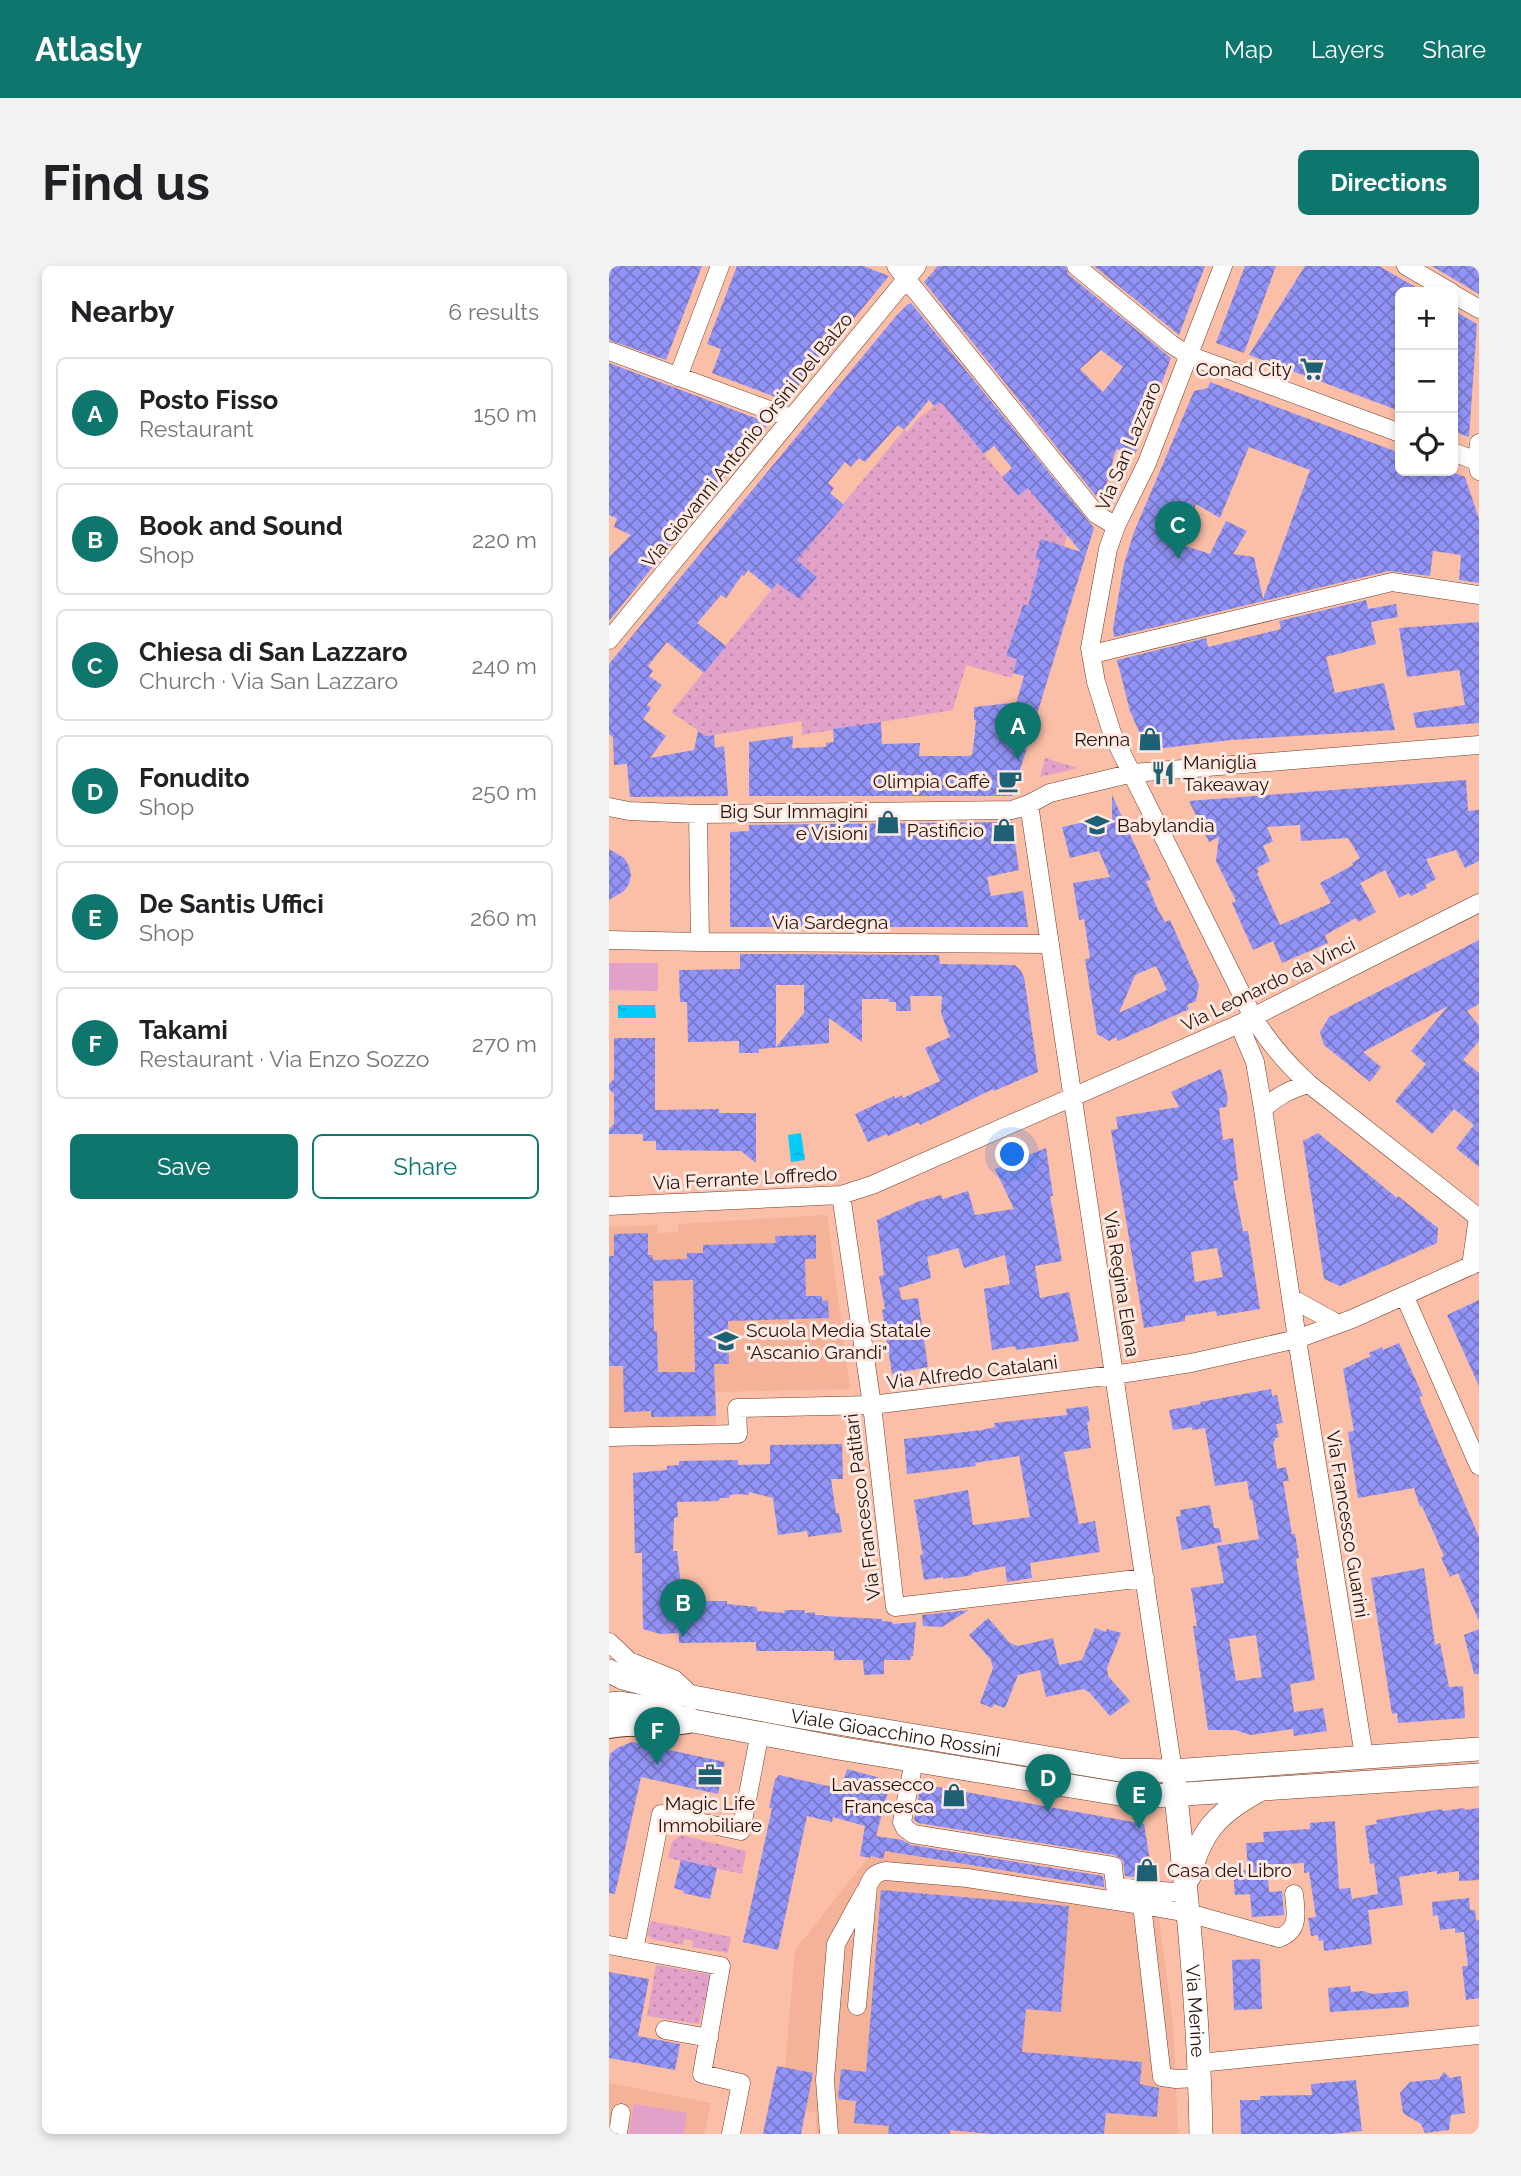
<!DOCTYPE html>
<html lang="en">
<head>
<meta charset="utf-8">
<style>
  :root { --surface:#fff; --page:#f2f2f2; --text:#202124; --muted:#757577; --line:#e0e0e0; --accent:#0f766e }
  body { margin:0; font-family:Raleway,sans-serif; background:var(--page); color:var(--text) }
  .controls { position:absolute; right:21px; top:21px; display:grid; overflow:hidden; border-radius:10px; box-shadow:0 4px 10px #0003 }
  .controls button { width:63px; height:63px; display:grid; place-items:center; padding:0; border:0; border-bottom:2px solid var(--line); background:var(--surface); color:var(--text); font:35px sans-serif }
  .you { position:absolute; left:404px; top:889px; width:24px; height:24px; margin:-18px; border:5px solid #fff; border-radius:50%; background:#1a73e8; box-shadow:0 0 0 10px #1a73e833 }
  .badge { display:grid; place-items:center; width:46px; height:46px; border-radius:50%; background:var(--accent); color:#fff; font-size:23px; font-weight:700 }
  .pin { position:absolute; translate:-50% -58px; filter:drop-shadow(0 2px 4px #0008) }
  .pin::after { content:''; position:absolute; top:37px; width:24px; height:21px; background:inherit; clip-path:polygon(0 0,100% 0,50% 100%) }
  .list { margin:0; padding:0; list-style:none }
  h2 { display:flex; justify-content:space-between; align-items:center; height:91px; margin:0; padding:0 28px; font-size:30px }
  h2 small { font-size:23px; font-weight:400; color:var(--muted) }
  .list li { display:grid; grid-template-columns:46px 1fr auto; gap:21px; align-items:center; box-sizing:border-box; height:112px; margin:0 14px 14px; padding:0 14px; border:2px solid var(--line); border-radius:10px }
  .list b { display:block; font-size:26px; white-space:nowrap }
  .list p { margin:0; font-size:23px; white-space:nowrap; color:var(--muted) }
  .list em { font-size:23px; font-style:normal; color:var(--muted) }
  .actions { display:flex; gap:14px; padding:21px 28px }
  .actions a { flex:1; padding:16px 0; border:2px solid var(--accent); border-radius:10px; text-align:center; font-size:24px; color:var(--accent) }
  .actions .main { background:var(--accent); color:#fff }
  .icon { flex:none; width:38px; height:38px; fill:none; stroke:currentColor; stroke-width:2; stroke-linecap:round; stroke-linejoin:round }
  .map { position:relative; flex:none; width:870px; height:1868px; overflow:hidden; border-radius:10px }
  header { display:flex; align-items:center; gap:42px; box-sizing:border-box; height:98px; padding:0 35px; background:var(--accent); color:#fff }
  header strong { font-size:33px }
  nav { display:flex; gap:38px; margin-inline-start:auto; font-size:24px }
  .intro { display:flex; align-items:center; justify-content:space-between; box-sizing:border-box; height:168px; padding:0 42px }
  h1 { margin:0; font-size:49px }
  .button { padding:18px 32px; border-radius:10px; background:var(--accent); color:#fff; font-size:24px; font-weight:700 }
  main { display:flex; gap:42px; padding:0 42px }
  aside { flex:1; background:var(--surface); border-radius:10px; box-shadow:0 4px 10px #0003 }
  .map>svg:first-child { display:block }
  .built { fill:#f4b298 }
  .grass { fill:url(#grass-dots) }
  .pitch { fill:#e2a1c9 }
  .water { fill:url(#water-ripples) }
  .building { fill:url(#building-cross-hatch); fill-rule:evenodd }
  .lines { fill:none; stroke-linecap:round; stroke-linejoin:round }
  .minor-casing { stroke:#6e3d29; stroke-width:19 }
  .major-casing { stroke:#6e3d29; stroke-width:24 }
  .highway-casing { stroke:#6e3d29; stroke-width:28 }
  .minor { stroke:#fff; stroke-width:18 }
  .major { stroke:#fff; stroke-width:23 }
  .highway { stroke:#fff; stroke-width:26 }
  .labels { text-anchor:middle; stroke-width:6; stroke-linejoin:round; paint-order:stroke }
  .poi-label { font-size:19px; fill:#271209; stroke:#feeae3; text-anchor:end }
  .street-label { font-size:19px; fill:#271209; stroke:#feeae3 }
</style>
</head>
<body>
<header>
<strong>Atlasly</strong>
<nav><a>Map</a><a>Layers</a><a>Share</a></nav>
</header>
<div class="intro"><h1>Find us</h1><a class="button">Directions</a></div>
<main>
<aside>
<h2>Nearby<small>6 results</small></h2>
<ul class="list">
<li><span class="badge">A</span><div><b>Posto Fisso</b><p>Restaurant</p></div><em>150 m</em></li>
<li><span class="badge">B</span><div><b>Book and Sound</b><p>Shop</p></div><em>220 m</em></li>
<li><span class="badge">C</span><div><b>Chiesa di San Lazzaro</b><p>Church · Via San Lazzaro</p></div><em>240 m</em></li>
<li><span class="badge">D</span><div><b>Fonudito</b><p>Shop</p></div><em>250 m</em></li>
<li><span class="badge">E</span><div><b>De Santis Uffici</b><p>Shop</p></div><em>260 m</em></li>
<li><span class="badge">F</span><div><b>Takami</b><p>Restaurant · Via Enzo Sozzo</p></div><em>270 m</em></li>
</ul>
<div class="actions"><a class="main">Save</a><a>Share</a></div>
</aside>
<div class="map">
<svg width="870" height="1868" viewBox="0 0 870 1868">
  <defs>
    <pattern id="grass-dots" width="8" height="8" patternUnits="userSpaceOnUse" patternTransform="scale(1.75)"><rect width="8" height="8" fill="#e2a1c9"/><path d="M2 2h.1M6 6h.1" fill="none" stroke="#c28aab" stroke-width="1.8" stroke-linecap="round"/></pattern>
    <pattern id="water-ripples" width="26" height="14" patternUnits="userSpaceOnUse" patternTransform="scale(1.75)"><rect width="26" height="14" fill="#05cbf9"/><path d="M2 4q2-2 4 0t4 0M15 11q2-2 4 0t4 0" fill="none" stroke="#06add4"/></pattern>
    <pattern id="building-cross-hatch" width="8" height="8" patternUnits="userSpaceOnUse" patternTransform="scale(1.75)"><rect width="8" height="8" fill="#9293f6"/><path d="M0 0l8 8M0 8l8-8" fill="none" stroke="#7777c5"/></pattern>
  </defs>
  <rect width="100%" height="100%" fill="#fbbea7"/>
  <path class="built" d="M218 949 241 1123 107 1126V1160L0 1161V961L48 959 49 967 69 966V958Z
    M276 1585 547 1632 564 1757 569 1868H207V1847L196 1845 176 1802 186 1684 261 1589Z
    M0 1817 102 1837 95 1868H0Z"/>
  <path class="grass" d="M332 135 409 230 419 222 458 269 455 281 432 274 435 330 422 327 419 340 413 339 397 390 408 393 403 412 357 399 344 444 193 469V455L97 470 62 446 168 317 190 333 208 311 188 294 295 164 298 166 311 151Z
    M436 492 469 502 431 511Z
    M72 1569 137 1585 133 1608 59 1592 63 1576Z
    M42 1655 122 1671 119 1687 83 1681 84 1675 75 1673 74 1679 43 1673 38 1669Z
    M47 1699 99 1708 101 1712 90 1758 38 1750Z"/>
  <path class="pitch" d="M0 697H49V725L0 724Z
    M25 1838 78 1847 75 1868H20Z"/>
  <path class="water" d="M9 739H46L47 752H9Z
    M192 867 196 894 182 896 179 869Z"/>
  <path class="building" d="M0 0H93L57 94 0 74Z
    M128 0H254L280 10 177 135 103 107 112 83 98 78Z
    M329 0H456L460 9 562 92 526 189 507 183 495 228 487 230 315 16ZM492 84 514 101 494 126 471 103Z
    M485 0H596L570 69Z
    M636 0H667L635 87 607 77Z
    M696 0H770L815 26H791V145L640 89Z
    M823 0H870V28Z
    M302 37 485 262 403 530H140V476L184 470 183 482 217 481V477L225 476 224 463 272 456 273 478 311 477 310 490H359L363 489 365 475 367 454H365V441L403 437 407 438 415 410 404 407 408 393 397 390 414 338 419 340 431 294 426 293 432 273 472 286 419 222 409 230 393 211 403 202 385 180 375 188 332 136 325 140 320 134 295 164 289 159 256 196 250 192 242 201 236 196 219 217 225 222 221 227 235 239 188 294 208 311 190 333 168 317 163 324 139 304 135 310 133 309 117 332 112 329 88 357 117 380 95 407 58 376 39 400 44 405 40 410 53 419 38 439 42 442 34 453 57 470 41 492 85 484 89 465 97 470 105 469 106 482 115 480 119 530 21 531 18 498 5 499 4 471 0 468V398L287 50 298 39Z
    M844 44 868 58 860 171 844 165Z
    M0 97 160 157 0 355V291L22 269 5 261 8 252 0 249Z
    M601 116 791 187V205H840L856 211 870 253V317L850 314 852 289 824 285 821 310 780 305 505 371 504 362 515 298 525 266 585 125 599 122ZM640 181 701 204 654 333 645 291 624 288 638 265 617 255 601 288 565 276 579 242 585 244 587 238 611 252Z
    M757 334 759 343 787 338 789 351 762 356 767 378 717 391 726 427 775 417 786 464 622 474 538 484 521 445 508 394 597 372 599 381 672 363 670 355Z
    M870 356V457L807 462 804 447 856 439 850 404 798 411 790 362Z
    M857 514 859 545 870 544V595L856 602 847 584 817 593 827 613 816 619 818 622 802 630 800 627 790 632 776 604 751 617 767 646 749 656 747 652 716 669 719 677 673 697 664 675 644 684 623 637 627 635 607 595 610 571 600 576 580 535ZM691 559 692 575 739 572 751 592 743 597 744 599 711 617 722 637 671 659 648 607 650 606 648 602 661 595 654 580 664 575 658 561Z
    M503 529 542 614 537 615 549 644 556 656 561 654 590 719 587 735 578 739 580 743 509 775 507 771 500 775 488 768 476 693 481 692 475 653 470 654 464 617 501 611 490 585 461 592 453 561 485 554H503ZM547 700 558 724 510 747 526 709Z
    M403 556 410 604 378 611 382 630 414 625 419 661H121V566L140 565V559Z
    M0 583 15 592 20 600 22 609 20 618 15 625 0 634Z
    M870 674V738L858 745 870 760V775L854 794 870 807V901L847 882 865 859 845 843 823 868 786 835 817 798 802 785 839 740 754 786 772 801 761 816 715 779 711 766 720 751Z
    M131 688 330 689 331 698 406 699 412 705 415 711 429 806 385 825 384 823 311 859 310 856 279 870 278 868 259 876 246 848 285 830 286 833 293 829 294 832 331 815 316 782 341 771 332 747 333 730H301L302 745H287V736H280V733H253V776L220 752V777L150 783V787H130V775L79 776 78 736H71L70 704 131 703ZM167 719H195V747L167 781Z
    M5 772H46V844L110 843V847H147V897L132 885 47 884V875H34V868H0V863L5 858V828L0 823V818L5 813Z
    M612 803 619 833 617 841 610 842 614 874 624 872 629 914 624 915 634 965H639L651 1043 608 1050 607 1045 576 1050V1055L535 1062 502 864 509 863 507 851 570 841 562 826ZM608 982 614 1011 586 1016 582 986Z
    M709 867 788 932 789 930 829 962 828 977 731 1020 715 1013 694 875Z
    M437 882 444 930H441L453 995 426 1000 431 1032 460 1026 470 1075 407 1084 406 1080 383 1084 375 1023 401 1018 396 989 355 1002 349 982 318 991 322 1012 290 1022 293 1034 309 1032 319 1101 283 1108 273 1044 276 1043 270 1010 275 1009 268 954 308 936 332 929 334 933 359 925 366 949 405 943 386 903Z
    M39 967V989H43L44 994 78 993V987H94V979L167 977 166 970 207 969V993H196L197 1030H213V1035L219 1034 220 1052 119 1055 120 1098H105L107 1150 42 1151V1145L15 1146 14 1100H0V990H5V968ZM84 1014 86 1106H49L48 1065H45L44 1015Z
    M870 1034V1120L838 1049Z
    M790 1077 814 1130 810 1131 870 1271V1355L849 1307 841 1311 832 1291 835 1290 813 1240 811 1241 805 1222 749 1232 739 1166 745 1165 734 1103 762 1090 760 1087 773 1081 774 1084Z
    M662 1123 663 1130 668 1129 674 1157 667 1158 670 1171 666 1172V1175L664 1176 668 1203 677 1201 680 1215H674L683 1268H686L690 1292 687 1293 706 1414 681 1418 685 1446 714 1442 718 1465 685 1470 684 1463 641 1469 626 1464H599L584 1360H588L582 1322 615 1317 608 1280 650 1273 643 1233 641 1234 638 1215 606 1220 596 1162 583 1164V1161L564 1164 560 1144 592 1138 591 1136ZM647 1369 653 1411 627 1415 620 1373Z
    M479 1140 481 1155 478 1156 482 1182 455 1186 470 1258 486 1255 491 1286 421 1297 423 1312 398 1316 396 1300 363 1307V1309L346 1312V1311L334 1313V1311L315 1314 311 1289 314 1288 313 1284 305 1234 359 1224 364 1259 421 1251 410 1190 366 1197 367 1200 298 1208 295 1173 373 1164 386 1161 385 1157 458 1149 457 1143Z
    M233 1178 234 1213H222L227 1247H230L233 1266 199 1271 198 1265 169 1269 164 1232 140 1226V1229L129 1228 121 1229 120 1232H111L109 1235 68 1236 69 1251 65 1252 64 1285H68L72 1319H76V1335H118V1338L148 1341V1345L175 1347 176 1344H195L196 1347 206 1346V1349H215V1350L273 1353V1355L283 1356 284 1358 307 1356 304 1390H302L301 1394H275V1408L255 1409 254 1394H225V1385H147V1376L70 1377V1367L51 1368 34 1363 33 1287H26L24 1207 58 1204V1200L70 1199V1195L129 1194V1199L161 1198V1179Z
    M601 1239 605 1262H610L613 1276 573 1284 567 1251 572 1250 571 1244Z
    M815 1302 826 1379 831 1377 840 1421 854 1420 856 1452 789 1457 788 1447 783 1448 762 1312Z
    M360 1344 333 1361 314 1360 313 1349Z
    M379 1352 401 1377 409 1380 444 1372 450 1399 473 1394 486 1362 497 1366 498 1363 512 1367 498 1402 499 1410 521 1435 501 1450 480 1426 474 1423 437 1431 431 1404 409 1409 396 1442 385 1438 383 1442 371 1437 384 1402 382 1394 360 1369Z
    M870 1363V1408H865L855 1369Z
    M23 1476 116 1496 109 1528 32 1511 6 1628 0 1627V1494L1 1488 8 1482Z
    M238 1503 282 1515 267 1570 293 1574 302 1579 494 1610 495 1621 276 1585 274 1593 262 1590 261 1592 251 1590 256 1560 224 1551 223 1556 198 1550 169 1684 134 1676 163 1542H160L166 1514 170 1509 232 1523Z
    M312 1518 535 1558 544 1613 516 1610 514 1595 506 1589 309 1557 305 1554Z
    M855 1542 856 1544 870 1542V1614L850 1615V1605L828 1608V1605L790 1611 794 1639 759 1644 763 1678 715 1685 714 1674 710 1675 709 1669 702 1670 699 1652 707 1651 700 1606 695 1607V1597L658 1599 660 1626 673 1625 675 1649 643 1651 641 1628 626 1629 624 1605 639 1604 637 1577 655 1576 654 1566 701 1563V1557L726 1555 730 1623 741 1622 743 1633 769 1628 765 1597 761 1598 756 1560 768 1558 767 1554 833 1543 834 1545Z
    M72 1594 108 1602 101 1633 74 1627 75 1625 65 1622Z
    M272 1624 460 1640 452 1746 417 1743 413 1786 533 1796 531 1818 550 1822 548 1851 497 1847 495 1868H381L341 1864V1868H279L280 1860 245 1857 247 1835 229 1833 232 1803 257 1806Z
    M860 1632 861 1644H866L867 1655 870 1654V1732L857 1734 853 1700H859L855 1666 846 1667V1662L831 1664 829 1649 824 1650 823 1636Z
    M651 1693 653 1743 625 1744 623 1694Z
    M0 1706 40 1713 29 1770 71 1778 66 1804 0 1792Z
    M741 1720 742 1726 754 1725 763 1728 799 1725 800 1741 721 1746 719 1722Z
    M168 1800 204 1807 192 1868H154Z
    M835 1806 841 1812 852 1810 856 1847 842 1849 840 1864 816 1867 812 1858 794 1847 791 1827 801 1816 830 1813Z
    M747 1814 753 1865 724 1868H632L631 1834H651V1830L703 1829 702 1818Z"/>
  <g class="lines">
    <g class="minor-casing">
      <path id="minor" d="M287 0 487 248 507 260
        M467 0 562 78 579 89 791 167
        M614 0 538 197 507 260 499 283 481 382 487 416 503 467 514 490 644 751C660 777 678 798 700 818L870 952
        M797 0 842 26
        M844 28 870 43
        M0 85 182 152
        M69 111 111 0
        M870 177 868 195 870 205
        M844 186 870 196
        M0 374 308 0
        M481 382 492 386 783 316 870 329
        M420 538 564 1505
        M0 541 20 545 89 548 403 544 420 538 441 527 524 507 870 479
        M89 548 91 676
        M0 674 91 676 441 678
        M630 758 646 796 654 843 688 1073 755 1490
        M654 843C668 830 681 823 700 818
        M232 929 263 1139 286 1341 536 1312
        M0 940 232 929 263 919 630 758 870 637
        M862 1000 869 951
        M796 1031 870 1200
        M682 1032 729 1058
        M0 1171 129 1168 128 1142 263 1139 505 1109 582 1097 688 1073 743 1053 870 996
        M0 1376 20 1395 65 1413 84 1431
        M305 1495 293 1556 296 1562 304 1568 504 1600 506 1621 577 1627
        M533 1639 579 1647 670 1672C691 1664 687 1647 685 1628
        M0 1679 112 1700 93 1808 132 1817 122 1868
        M25 1684 52 1548 132 1565 151 1466
        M248 1740 259 1620C263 1611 266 1607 276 1605L358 1612 533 1639 553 1811 567 1813 591 1812
        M56 1764 100 1772
        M590 1797 870 1769
        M9 1868 12 1847
        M220 1868 216 1814 227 1678 255 1627"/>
    </g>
    <g class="major-casing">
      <g id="major">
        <path id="s1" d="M0 1405 14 1412 84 1431 181 1449 511 1504 564 1505 870 1483"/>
        <path d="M0 1438 11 1437 44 1442 79 1454 229 1482 529 1531 870 1509"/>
        <path id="s2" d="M565 1515C579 1632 590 1750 592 1868"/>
        <path d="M580 1611C591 1567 607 1548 647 1526"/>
      </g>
    </g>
    <g class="highway-casing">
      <path id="highway" d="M0 1459C26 1454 52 1459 79 1454"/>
    </g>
    <use href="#minor" class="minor"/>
    <use href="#major" class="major"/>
    <use href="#highway" class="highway"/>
  </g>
  <defs>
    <g id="supermarket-bare" transform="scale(1.89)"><path d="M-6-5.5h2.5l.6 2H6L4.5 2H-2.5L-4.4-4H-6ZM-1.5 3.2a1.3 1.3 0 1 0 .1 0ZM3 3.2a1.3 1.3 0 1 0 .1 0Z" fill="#1e6074" stroke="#feeae3" stroke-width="2.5" paint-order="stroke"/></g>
    <g id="shop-bare" transform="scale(1.89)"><path d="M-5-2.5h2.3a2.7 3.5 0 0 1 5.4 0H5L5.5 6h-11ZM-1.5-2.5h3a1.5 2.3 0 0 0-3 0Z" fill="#1e6074" stroke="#feeae3" stroke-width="2.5" paint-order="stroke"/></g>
    <g id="restaurant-bare" transform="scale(1.89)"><path d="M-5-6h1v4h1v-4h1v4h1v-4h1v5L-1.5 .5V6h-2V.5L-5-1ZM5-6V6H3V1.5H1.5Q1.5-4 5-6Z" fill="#1e6074" stroke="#feeae3" stroke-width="2.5" paint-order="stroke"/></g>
    <g id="cafe-bare" transform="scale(1.89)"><path d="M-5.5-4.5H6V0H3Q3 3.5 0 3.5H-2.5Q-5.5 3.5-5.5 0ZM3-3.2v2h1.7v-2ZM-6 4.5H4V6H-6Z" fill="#1e6074" stroke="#feeae3" stroke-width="2.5" paint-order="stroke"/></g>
    <g id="school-bare" transform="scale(1.89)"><path d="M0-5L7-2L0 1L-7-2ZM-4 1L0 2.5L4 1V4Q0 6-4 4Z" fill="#1e6074" stroke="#feeae3" stroke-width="2.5" paint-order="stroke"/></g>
    <g id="office-bare" transform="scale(1.89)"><path d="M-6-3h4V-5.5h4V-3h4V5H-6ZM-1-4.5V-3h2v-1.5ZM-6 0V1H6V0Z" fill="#1e6074" stroke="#feeae3" stroke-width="2.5" paint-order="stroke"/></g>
  </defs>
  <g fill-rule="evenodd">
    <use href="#supermarket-bare" x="703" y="103"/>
    <use href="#shop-bare" x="541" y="473"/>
    <use href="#restaurant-bare" x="554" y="507"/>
    <use href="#cafe-bare" x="401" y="515"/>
    <use href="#shop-bare" x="279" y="556"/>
    <use href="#school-bare" x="488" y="559"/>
    <use href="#shop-bare" x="395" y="564"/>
    <use href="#school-bare" x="117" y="1075"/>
    <use href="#office-bare" x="101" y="1509"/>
    <use href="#shop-bare" x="345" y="1529"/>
    <use href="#shop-bare" x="538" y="1604"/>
  </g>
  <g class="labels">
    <g class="poi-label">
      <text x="683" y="110">Conad City</text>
      <text x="521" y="480">Renna</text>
      <text x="574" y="503" text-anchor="start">Maniglia<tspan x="574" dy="22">Takeaway</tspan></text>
      <text x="381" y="522">Olimpia Caffè</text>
      <text x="259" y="552">Big Sur Immagini<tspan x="259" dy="22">e Visioni</tspan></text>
      <text x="508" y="566" text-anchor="start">Babylandia</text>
      <text x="375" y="571">Pastificio</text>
      <text x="137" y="1071" text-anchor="start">Scuola Media Statale<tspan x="137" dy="22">"Ascanio Grandi"</tspan></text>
      <text x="325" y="1525">Lavassecco<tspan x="325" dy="22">Francesca</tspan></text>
      <text x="101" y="1544" text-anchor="middle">Magic Life<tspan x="101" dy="22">Immobiliare</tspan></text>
      <text x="558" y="1611" text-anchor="start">Casa del Libro</text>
    </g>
    <g class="street-label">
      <text transform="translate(138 174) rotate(-51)" y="7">Via Giovanni Antonio Orsini Del Balzo</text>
      <text transform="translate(519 180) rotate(-67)" y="7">Via San Lazzaro</text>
      <text x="221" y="663">Via Sardegna</text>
      <text transform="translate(659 718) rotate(-26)" y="7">Via Leonardo da Vinci</text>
      <text transform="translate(136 912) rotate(-3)" y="7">Via Ferrante Loffredo</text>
      <text transform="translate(513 1018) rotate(81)" y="7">Via Regina Elena</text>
      <text transform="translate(363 1106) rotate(-7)" y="7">Via Alfredo Catalani</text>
      <text transform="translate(253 1241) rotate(-97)" y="7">Via Francesco Patitari</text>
      <text transform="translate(739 1258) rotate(81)" y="7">Via Francesco Guarini</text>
      <text dy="7" stroke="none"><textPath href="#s1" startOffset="294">Viale Gioacchino Rossini</textPath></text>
      <text dy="7" stroke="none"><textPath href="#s2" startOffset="231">Via Merine</textPath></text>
    </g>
  </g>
</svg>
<div class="controls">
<button>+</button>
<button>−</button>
<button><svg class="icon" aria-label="locate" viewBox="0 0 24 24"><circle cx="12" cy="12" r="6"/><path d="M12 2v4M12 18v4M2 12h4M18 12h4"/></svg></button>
</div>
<div class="you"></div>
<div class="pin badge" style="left:409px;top:494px">A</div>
<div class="pin badge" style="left:74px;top:1371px">B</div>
<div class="pin badge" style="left:569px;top:293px">C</div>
<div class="pin badge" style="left:439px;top:1546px">D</div>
<div class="pin badge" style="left:530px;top:1563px">E</div>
<div class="pin badge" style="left:48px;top:1499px">F</div>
</div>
</main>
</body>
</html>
